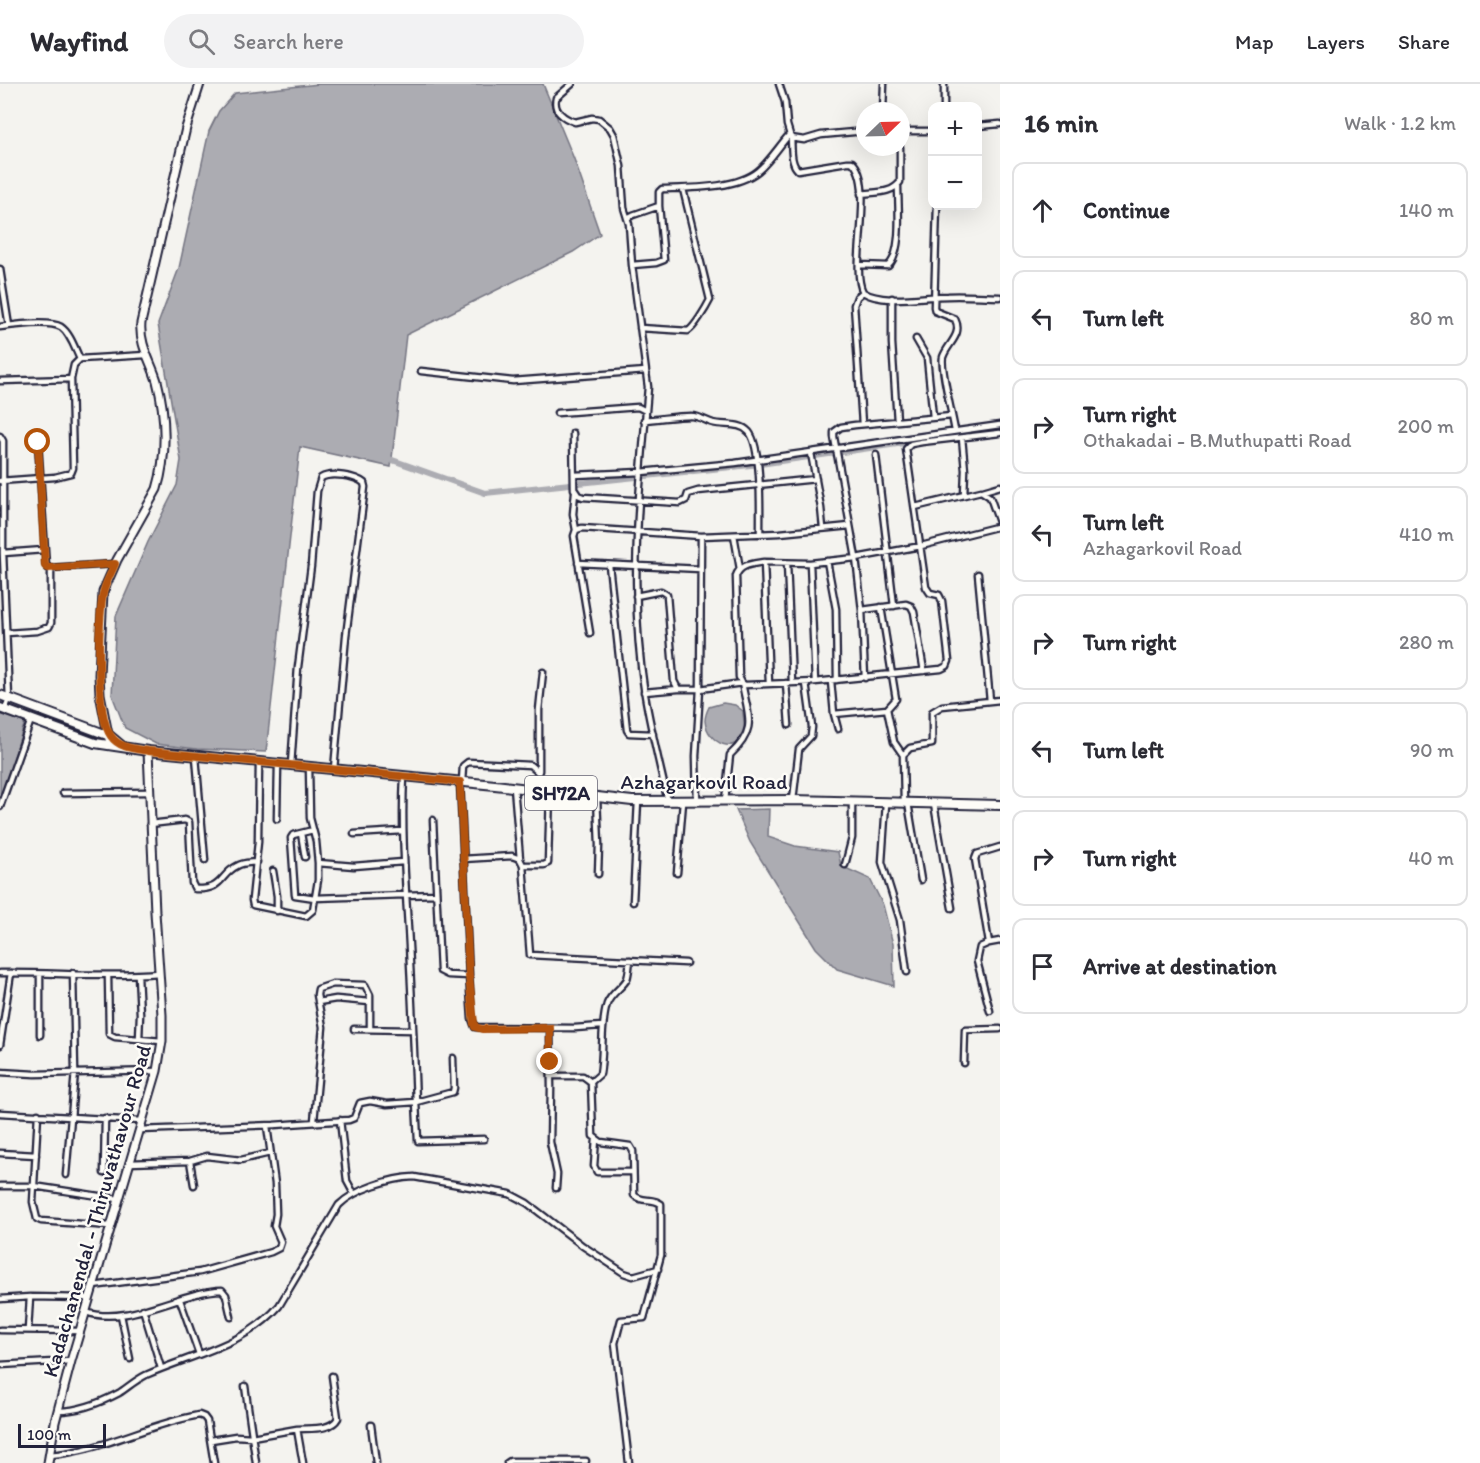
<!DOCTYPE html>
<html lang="en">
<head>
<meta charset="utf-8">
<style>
  :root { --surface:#fff; --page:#f2f2f3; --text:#2b2b33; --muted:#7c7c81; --line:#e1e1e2 }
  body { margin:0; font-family:Itim,sans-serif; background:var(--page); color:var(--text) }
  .controls { position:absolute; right:18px; top:18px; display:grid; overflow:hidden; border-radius:12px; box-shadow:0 6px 24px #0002 }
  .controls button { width:54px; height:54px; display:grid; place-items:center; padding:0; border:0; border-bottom:2px solid var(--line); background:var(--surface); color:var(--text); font:30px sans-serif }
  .compass { position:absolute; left:856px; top:18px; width:54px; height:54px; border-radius:50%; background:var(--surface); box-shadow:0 6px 24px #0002; rotate:67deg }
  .scale { position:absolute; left:18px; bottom:15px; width:88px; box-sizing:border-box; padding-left:6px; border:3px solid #22223b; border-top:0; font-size:16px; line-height:21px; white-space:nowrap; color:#22223b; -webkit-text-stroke:4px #fdfcf7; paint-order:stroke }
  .stop { position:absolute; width:18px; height:18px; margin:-14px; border:4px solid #b45309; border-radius:50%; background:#fff }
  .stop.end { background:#b45309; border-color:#fff; box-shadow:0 2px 6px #0008 }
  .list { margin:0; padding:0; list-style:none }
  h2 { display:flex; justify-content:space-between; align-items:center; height:78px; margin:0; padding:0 24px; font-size:26px }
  h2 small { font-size:20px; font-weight:400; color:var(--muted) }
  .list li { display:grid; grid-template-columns:39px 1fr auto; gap:18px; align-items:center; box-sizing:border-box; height:96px; margin:0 12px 12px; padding:0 12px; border:2px solid var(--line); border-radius:12px }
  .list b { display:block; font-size:22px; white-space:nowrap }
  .list p { margin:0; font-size:20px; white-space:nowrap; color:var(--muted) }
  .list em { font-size:20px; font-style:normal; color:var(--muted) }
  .icon { flex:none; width:33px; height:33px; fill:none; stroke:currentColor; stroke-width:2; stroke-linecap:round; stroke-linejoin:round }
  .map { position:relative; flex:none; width:1000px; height:1379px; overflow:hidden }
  header { display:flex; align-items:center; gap:36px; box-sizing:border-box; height:84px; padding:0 30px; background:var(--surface); border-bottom:2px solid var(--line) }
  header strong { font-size:28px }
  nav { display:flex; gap:33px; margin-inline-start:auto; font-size:21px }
  .search { width:420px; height:54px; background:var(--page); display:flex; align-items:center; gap:15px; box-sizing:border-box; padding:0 21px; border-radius:33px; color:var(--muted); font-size:22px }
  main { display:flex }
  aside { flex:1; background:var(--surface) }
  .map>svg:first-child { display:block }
  .water { fill:#acacb2; stroke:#757582; stroke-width:1.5 }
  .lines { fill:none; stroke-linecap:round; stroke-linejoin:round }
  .canal { stroke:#acacb2; stroke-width:6 }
  .street-casing { stroke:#22223b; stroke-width:9 }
  .secondary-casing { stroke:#22223b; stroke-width:11 }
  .primary-casing { stroke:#22223b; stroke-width:12 }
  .street { stroke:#fdfcf7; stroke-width:4.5 }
  .secondary { stroke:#fdfcf7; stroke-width:7 }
  .primary { stroke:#fdfcf7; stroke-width:8 }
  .route { stroke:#b45309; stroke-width:8 }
  .labels { text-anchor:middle; stroke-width:5; stroke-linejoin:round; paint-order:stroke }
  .shield { fill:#fdfcf7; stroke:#646373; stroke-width:1.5 }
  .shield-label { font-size:20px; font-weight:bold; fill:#22223b }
  .street-label { font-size:21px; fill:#22223b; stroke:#fdfcf7 }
</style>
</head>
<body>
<header>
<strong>Wayfind</strong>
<div class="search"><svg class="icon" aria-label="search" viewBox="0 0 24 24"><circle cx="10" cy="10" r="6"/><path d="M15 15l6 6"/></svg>Search here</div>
<nav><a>Map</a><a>Layers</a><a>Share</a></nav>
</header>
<main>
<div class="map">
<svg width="1000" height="1379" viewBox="0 0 1000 1379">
  <rect width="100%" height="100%" fill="#f4f3ef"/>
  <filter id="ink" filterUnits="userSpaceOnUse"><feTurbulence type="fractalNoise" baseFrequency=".0167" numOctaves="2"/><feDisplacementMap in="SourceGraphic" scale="12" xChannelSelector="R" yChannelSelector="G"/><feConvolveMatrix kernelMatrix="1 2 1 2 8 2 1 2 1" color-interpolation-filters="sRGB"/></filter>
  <g filter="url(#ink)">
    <path class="water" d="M319 0H543L574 75 600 150 573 168 406 251 391 383 300 363 266 668 197 665 156 660 125 644 112 611 116 532 148 458 177 401 181 376 158 240 179 184 209 47 219 27 235 9Z
      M723 619 735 621 743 627C743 633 745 640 744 646 738 674 707 659 705 637 705 633 707 627 709 623Z
      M0 630 25 638 0 717Z
      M769 725 768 753 795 762 838 768 841 782 870 795 883 821 893 860 894 902 837 885 816 864 750 758 736 726Z"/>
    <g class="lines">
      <path class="canal" d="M384 373 485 409 760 380 1000 345"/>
      <g class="street-casing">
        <path id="street" d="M572 0 556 14C553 27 563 34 575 38L592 34 599 35 610 44 614 51 621 82 624 124 629 140 632 181 648 303 646 327
          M779 0 785 18 787 41 791 54 804 56 821 51 865 47
          M944 22V0
          M883 27 884 0
          M978 42 1000 40
          M901 47H932
          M791 54C792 64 790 79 798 86L847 78H852C876 99 849 184 863 208 883 221 924 212 948 212 965 211 983 213 1000 213
          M861 110C874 108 892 110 900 98V63
          M937 122 934 223 935 227 955 235C963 251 948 259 943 273 940 282 953 334 955 347
          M627 134 633 131 659 122V108L662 105C690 104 736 105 758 87 770 77 779 62 789 51
          M632 181 656 179 664 176 659 122
          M860 181 888 182C903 169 898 122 898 102
          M0 185 9 242
          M892 214V259L897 337
          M0 243C14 241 49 236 61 243 70 249 75 265 80 275
          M640 244 688 247C694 244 706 224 710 216L683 105
          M916 255 927 274 933 333
          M421 287 513 297 646 287
          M0 297 71 295
          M557 329 638 323 646 327 641 388 574 391
          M644 336C660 335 676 332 691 332 699 332 706 337 713 339 725 342 740 338 749 348 762 364 760 428 760 450
          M862 340 854 221 857 213 863 208
          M573 349 574 405 578 411 583 413 680 419 686 416 688 410 698 407 816 395
          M0 352 3 357V469L9 615 5 626
          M962 354 965 386 964 411
          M38 358 46 481 48 484 115 480
          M811 369 821 424 823 444
          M876 371 894 522
          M0 397 55 393 71 389 73 384 71 295 74 281 80 275 146 271
          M983 407 1000 402
          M575 408 573 430 576 446
          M915 423 981 407 990 413 1000 441
          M734 451 740 485
          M701 452 780 449 850 442
          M3 469 44 466
          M827 477 836 525 837 596
          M764 478C753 480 740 480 736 492L739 593 742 599 745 601 815 598 941 585 947 582 949 577 942 517 939 511 930 509 926 503 906 365 911 360 922 358 1000 349
          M578 479 700 485
          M787 479 792 599
          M810 479 815 598
          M609 481 627 646 629 649 653 650
          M978 490 990 617
          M636 512 661 507 667 511 674 597 678 605H700L742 599C748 632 758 645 730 671L725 717
          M862 526 906 520 911 522 914 528 924 587
          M7 549 37 547 49 543 51 539V484
          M590 549 574 452 576 446 582 444 701 452 700 605 696 672 697 718
          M865 594 862 526 856 474 921 462 1000 442
          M831 597 834 630 838 645
          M786 599 789 641
          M769 600 764 478 810 479 856 474 834 353V348L841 343 855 341 952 332
          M644 608 678 605
          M887 625 894 658 903 671
          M834 630 887 625 896 615 881 523
          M196 673 205 776
          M259 678 258 758 252 816 253 821 306 832 313 826 318 796V779L316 757 310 734 309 683
          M291 681 298 583 311 482 317 407 321 394C331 388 356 392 364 399L365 403 346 552 334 685
          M539 687V626L543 588
          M460 698 469 892 472 935 475 943 575 944 602 942
          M462 698 463 682 468 678 530 681 538 688 539 706
          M514 703 520 775
          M63 709 148 708
          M597 713 599 761 598 790
          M793 716 799 665 811 652 812 643 806 599
          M668 718C660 682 651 647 645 611 633 536 635 462 641 388L735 379 1000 341
          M886 719 882 778 900 836 907 888
          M904 719 903 671 910 664 932 660V628L942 622 1000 616
          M908 719 921 796
          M934 720 952 824
          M0 723 31 636
          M277 735 278 680
          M433 736 440 887 448 891 469 892
          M150 740 185 736 189 738 192 799 195 805C224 806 219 791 237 782 243 778 251 779 257 778
          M301 749 293 751 291 754 295 811 315 814 435 810
          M354 750 402 747
          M1000 763 977 770 975 775 989 859 1000 857
          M305 773 301 749 313 746
          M463 775 512 772 520 775 523 781 530 871 686 879
          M318 779 354 782 403 778
          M523 781H544L548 779 550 708
          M845 781 852 754V718
          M273 787 277 812V827
          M677 789 683 718
          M633 818 638 717
          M989 859 980 863 977 877 990 927
          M0 889C53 888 106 894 159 889
          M40 890V951
          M138 891 140 930 139 955
          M108 892 109 950 115 953 162 957
          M318 918 336 915 370 918
          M550 944 551 1004 550 1058 557 1090 556 1104
          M354 945 413 946
          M0 961 11 889
          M453 974 454 1004 453 1008 416 1018 418 1057 484 1055
          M964 979 965 946 1000 945
          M0 988 35 990 157 987
          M551 992H583L591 998 593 1052 601 1058 630 1062 633 1067 634 1111C641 1119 653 1113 661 1120V1171L644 1234 621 1236 615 1259 629 1379
          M591 998 600 990C604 966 600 943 607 920 611 909 622 904 627 895 629 889 629 882 630 876
          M0 1029 141 1037
          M38 1030 33 1118 37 1135 41 1137 110 1142
          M340 1036 347 1097 354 1110
          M314 1037 323 943 317 911 318 905 333 900 365 901 370 911V945
          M139 1046 274 1041 349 1036 354 1034 360 1019 370 1017 387 1020 416 1018C414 966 412 914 409 862 406 805 401 749 404 692
          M596 1055 594 1082 597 1088H633
          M0 1069 36 1071
          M190 1077 194 1101
          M129 1079 190 1077 207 1072 241 1076 270 1069
          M104 1089 105 1034
          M66 1091 75 988 73 889
          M0 1102H34L118 1115
          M93 1202 200 1188 271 1168 279 1164 281 1158 274 1142 276 1130 275 1100 267 1042
          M30 1213 89 1214
          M0 1215 30 1213 28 1246
          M180 1216 199 1270
          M143 1225 161 1284
          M86 1228C127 1243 180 1207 222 1206L226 1211 231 1233
          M121 1231 130 1275
          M0 1246 80 1247
          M0 1281 71 1277
          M245 1302 256 1379
          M58 1327C79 1327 100 1319 119 1309 128 1303 136 1296 146 1291 191 1271 246 1261 279 1222L339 1121C355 1105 391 1094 414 1093L510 1110 527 1119 583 1162 624 1189 633 1192 658 1185
          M371 1341 376 1379
          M297 1345C310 1344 331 1347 338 1334L332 1292
          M211 1356 236 1352 252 1353 297 1345 303 1379
          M49 1371C102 1367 148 1340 199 1331L204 1333 207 1337 214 1379
          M507 1379 510 1377H586"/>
      </g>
      <g class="secondary-casing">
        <path id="secondary" d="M109 655 100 610 99 591 103 508 117 476 157 405C167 372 166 331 157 297 151 277 139 261 141 239L186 44 200 0
          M48 1379 55 1338 71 1277 157 987 162 957V931L155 828 148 667"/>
      </g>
      <g class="primary-casing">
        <path id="primary" d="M0 611 110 652 122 662
          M0 624 95 659 148 667 495 701 632 717 793 716 1000 721"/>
      </g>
      <use href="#street" class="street"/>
      <use href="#secondary" class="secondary"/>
      <use href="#primary" class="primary"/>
    </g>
  </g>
  <g class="lines" filter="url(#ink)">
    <path class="route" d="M38 358 45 482 48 484 115 480C111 490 105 499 103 510 98 537 95 631 111 652 119 664 135 665 148 667L460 698 469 892 474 940 475 943 482 945 550 944V978"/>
  </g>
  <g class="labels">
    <rect class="shield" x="525" y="692" width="72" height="34" rx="4.5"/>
    <g class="shield-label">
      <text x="561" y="716">SH72A</text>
    </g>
    <g class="street-label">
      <text x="704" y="705">Azhagarkovil Road</text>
      <text transform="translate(97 1127) rotate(-74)" y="7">Kadachanendal - Thiruvathavour Road</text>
    </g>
  </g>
</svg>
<div class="controls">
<button>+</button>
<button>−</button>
</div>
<svg class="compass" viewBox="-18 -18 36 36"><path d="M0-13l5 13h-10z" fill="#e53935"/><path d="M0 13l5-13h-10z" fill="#7c7c81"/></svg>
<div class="scale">100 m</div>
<div class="stop" style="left:38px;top:358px"></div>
<div class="stop end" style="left:550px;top:978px"></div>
</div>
<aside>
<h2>16 min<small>Walk · 1.2 km</small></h2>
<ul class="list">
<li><svg class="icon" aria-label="ahead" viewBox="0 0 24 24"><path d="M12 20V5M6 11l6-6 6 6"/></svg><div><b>Continue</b></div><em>140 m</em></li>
<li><svg class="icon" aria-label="left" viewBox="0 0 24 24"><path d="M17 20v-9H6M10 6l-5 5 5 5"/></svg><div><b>Turn left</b></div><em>80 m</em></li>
<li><svg class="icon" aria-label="right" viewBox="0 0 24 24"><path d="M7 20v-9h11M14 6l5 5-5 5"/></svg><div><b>Turn right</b><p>Othakadai - B.Muthupatti Road</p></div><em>200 m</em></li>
<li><svg class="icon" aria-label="left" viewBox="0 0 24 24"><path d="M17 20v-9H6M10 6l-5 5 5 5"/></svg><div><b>Turn left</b><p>Azhagarkovil Road</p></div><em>410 m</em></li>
<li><svg class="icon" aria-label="right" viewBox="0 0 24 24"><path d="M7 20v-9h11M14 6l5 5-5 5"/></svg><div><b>Turn right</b></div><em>280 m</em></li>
<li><svg class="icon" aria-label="left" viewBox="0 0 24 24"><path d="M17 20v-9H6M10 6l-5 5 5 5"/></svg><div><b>Turn left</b></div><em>90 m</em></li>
<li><svg class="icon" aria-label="right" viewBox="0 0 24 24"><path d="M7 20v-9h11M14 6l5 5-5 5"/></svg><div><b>Turn right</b></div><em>40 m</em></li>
<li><svg class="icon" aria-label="arrive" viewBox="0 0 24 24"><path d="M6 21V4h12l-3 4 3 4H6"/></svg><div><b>Arrive at destination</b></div></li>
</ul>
</aside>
</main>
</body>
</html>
